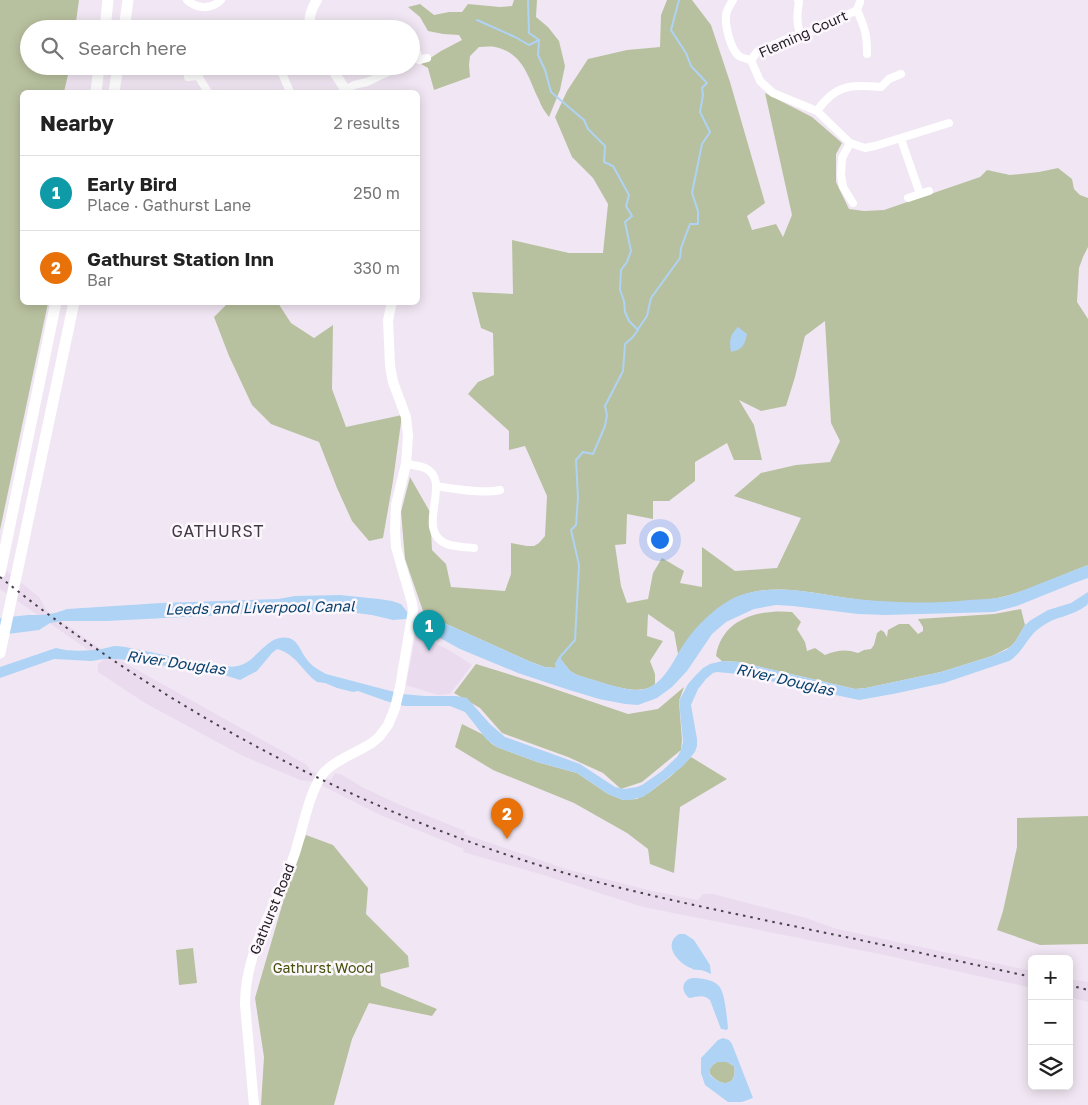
<!DOCTYPE html>
<html lang="en">
<head>
<meta charset="utf-8">
<style>
  :root { --surface:#fff; --page:#f6f6f6; --text:#222; --muted:#767676; --line:#e0e0e0; --accent:#723db4 }
  body { margin:0; font-family:"Golos Text",sans-serif; background:var(--page); color:var(--text) }
  .controls { position:absolute; right:15px; bottom:15px; display:grid; overflow:hidden; border-radius:8px; box-shadow:0 2px 12px #0003 }
  .controls button { width:45px; height:45px; display:grid; place-items:center; padding:0; border:0; border-bottom:1px solid var(--line); background:var(--surface); color:var(--text); font:25px sans-serif }
  .you { position:absolute; left:659px; top:539px; width:18px; height:18px; margin:-12px; border:4px solid #fff; border-radius:50%; background:#1a73e8; box-shadow:0 0 0 8px #1a73e833 }
  .badge { display:grid; place-items:center; width:32px; height:32px; border-radius:50%; background:var(--accent); color:#fff; font-size:16px; font-weight:700 }
  .pin { position:absolute; translate:-50% -41px; filter:drop-shadow(0 1px 2px #0008) }
  .pin::after { content:''; position:absolute; top:26px; width:18px; height:15px; background:inherit; clip-path:polygon(0 0,100% 0,50% 100%) }
  .list { margin:0; padding:0; list-style:none }
  h2 { display:flex; justify-content:space-between; align-items:center; height:65px; margin:0; padding:0 20px; font-size:21px }
  h2 small { font-size:16px; font-weight:400; color:var(--muted) }
  .list li { display:grid; grid-template-columns:32px 1fr auto; gap:15px; align-items:center; box-sizing:border-box; height:75px; padding:0 20px; border-top:1px solid var(--line) }
  .list b { display:block; font-size:19px; white-space:nowrap }
  .list p { margin:0; font-size:16px; white-space:nowrap; color:var(--muted) }
  .list em { font-size:16px; font-style:normal; color:var(--muted) }
  .icon { flex:none; width:28px; height:28px; fill:none; stroke:currentColor; stroke-width:2; stroke-linecap:round; stroke-linejoin:round }
  .map { position:relative; flex:none; width:1088px; height:1105px; overflow:hidden }
  .search { position:absolute; background:var(--surface); box-shadow:0 2px 12px #0003; left:20px; top:20px; width:400px; height:55px; display:flex; align-items:center; gap:12px; box-sizing:border-box; padding:0 18px; border-radius:28px; color:var(--muted); font-size:19px }
  .panel { position:absolute; background:var(--surface); box-shadow:0 2px 12px #0003; left:20px; top:90px; width:400px; height:215px; border-radius:8px }
  .map>svg:first-child { display:block }
  .built { fill:#eadbee }
  .green { fill:#b8c19f; fill-rule:evenodd }
  .water { fill:#afd3f5; fill-rule:evenodd }
  .lines { fill:none; stroke-linecap:round; stroke-linejoin:round }
  .stream { stroke:#afd3f5; stroke-width:2 }
  .minor { stroke:#fff; stroke-width:8 }
  .major { stroke:#fff; stroke-width:10 }
  .highway { stroke:#fff; stroke-width:11 }
  .rail { stroke:#474249; stroke-width:2; stroke-dasharray:2.5 5; stroke-linecap:butt }
  .labels { text-anchor:middle; stroke-width:5; stroke-linejoin:round; paint-order:stroke }
  .street-label { font-size:14px; fill:#211d22; stroke:#fcf6fd }
  .park-label { font-size:14px; fill:#46510a; stroke:#fcf6fd }
  .water-label { font-size:15px; font-style:italic; fill:#08426c; stroke:#fcf6fd }
  .quarter-label { font-size:16px; letter-spacing:1px; fill:#413943; stroke:#fcf6fd }
</style>
</head>
<body>
<div class="map">
<svg width="1088" height="1105" viewBox="0 0 1088 1105">
  <rect width="100%" height="100%" fill="#f1e7f4"/>
  <path class="built" d="M0 566 39 597 47 611 115 659 116 658 307 765 311 771 331 780 335 773 342 775 364 788 398 804 465 831 464 834 566 869 648 890 698 900 703 894H713L806 918 837 929 1032 971V988L889 956 643 907 540 874 463 852 464 849 378 814 315 782 300 780 243 756 145 703 98 672V664L103 660 0 589Z
    M416 634 451 651 472 665 450 694 438 695 406 685Z
    M1069 979 1088 982V1002L1069 997Z"/>
  <path class="green" d="M0 0H79L75 29H29V66H70L64 92H22V302L48 303 0 530Z
    M514 0H537L536 17 548 27 559 41 565 66 560 90 549 117C545 112 541 106 539 100 528 78 524 53 495 47 490 46 484 47 479 47L470 56 469 65 470 77 434 90 428 68 421 64 441 51 462 40 459 35 443 34 428 31 420 17 408 7 420 4 434 15 449 12H462L468 4 500 7 512 6Z
    M667 0H692L711 25 730 82 765 203 747 216 752 230 776 224 783 237 792 215 765 93 812 117 842 143 836 154V182L849 209 864 211 884 210 980 177 987 170 1010 175 1039 172 1058 168 1072 179 1074 189 1080 195 1088 198V247L1083 257 1079 268 1077 302 1088 319V565C1061 575 1033 589 1006 596 984 602 957 602 934 603 909 604 878 602 854 599 794 591 744 573 699 627 691 635 684 644 678 654L674 632 648 614 647 636 663 641 650 661 655 674V684C652 686 648 689 644 689 627 693 595 680 577 675L570 671 559 657 555 668 545 667 531 662 424 614 405 559 401 512 410 477 430 512 432 550 446 564 451 587 505 591 511 574V543L527 546H534L539 543 545 536 547 496 525 446 509 450V431L468 394 478 382 494 375 493 333 481 328 472 292 513 294 512 240 569 253H603L608 204 593 178 572 157 555 117 567 91 588 59 627 50 660 47 661 15ZM825 321 831 423 840 441 830 462 796 465 761 473 734 496 801 518 777 568 735 571 702 547V587L680 583 684 571 662 558 653 573 648 599 627 603 621 586 615 545 626 544 627 514 653 519V501H669L695 481V462L727 443 734 460H762L754 425 739 400 761 411 786 406 795 377 805 336Z
    M228 303H278L291 323 314 338 333 325 332 389 346 427 402 415 393 481 383 538 369 541 352 521 337 488 319 442 271 424 252 405 229 356 214 317Z
    M1021 609 1025 625 1015 642 1010 647 992 656 941 672 866 688 855 689 740 662 722 661 716 656C722 618 760 609 792 612L801 622 797 629 805 642 807 651 815 648 825 655C837 650 846 649 858 653L864 650 871 649 874 645 877 633 881 630 884 632 887 637 888 630 899 624H909L918 634 923 631V627L918 619 994 614Z
    M476 664 537 683 628 714 658 709 684 687 679 701 682 740 681 750 642 782 621 789 603 773 568 757 502 733 480 708 454 693Z
    M462 724 482 734 492 744 497 747 537 762 577 773 608 794 623 800 637 799 650 792 671 776 691 757 727 779 680 807 674 873 650 864 648 849 627 833 574 803 493 770 455 747Z
    M1088 816V944L1040 945 997 930 1003 911 1017 847V818Z
    M306 835 333 845 368 888 366 914 408 956 409 967 380 974 381 986 437 1009 432 1016 369 1003 352 1039 334 1105H261L264 1057 255 998 290 878Z
    M193 948 197 983 179 985 176 950Z
    M717 1062H727L734 1066C736 1073 734 1083 725 1083 720 1083 713 1078 710 1074 708 1069 712 1065 717 1062Z"/>
  <path class="water" d="M738 327 747 334C745 345 742 350 731 352 729 340 730 335 738 327Z
    M1088 565V578L1074 583 1017 606 994 612 885 615 858 614 793 606 776 605 754 609 726 622 712 634 687 671 672 687 657 698 638 705 625 704 599 699 566 689 518 673 460 649 431 633 419 623 406 619 393 620 372 615 341 611H298L107 621H62L50 623 39 630 0 635V618C9 617 19 616 28 615 45 615 51 615 67 609L161 603 278 599 295 596 340 595 379 599 392 601 401 604 408 613 419 617 424 614 531 662 545 667 555 668V663L559 657 570 671 577 675C593 679 618 689 635 690 661 692 672 662 684 644 697 624 724 598 748 593 784 584 820 595 856 599 894 603 932 604 969 600 981 599 992 599 1003 597 1015 594 1027 589 1039 584 1055 578 1072 571 1088 565Z
    M1088 592V603L1087 605C1072 617 1055 616 1041 627 1027 636 1023 653 1009 661L944 683 893 694 859 700 738 674 717 672 713 673 706 679 698 689 691 705 697 739V746L695 752 683 766 650 792 643 797 629 800H623L608 794 577 773 537 762 497 747 487 740 465 712 450 706H404L386 701 358 691 353 692 337 688 325 683 317 682C303 672 295 653 277 649L272 653 257 671 240 680 221 674 118 659H103L92 661 54 659 0 678V667L56 648C71 652 87 651 102 649 107 648 111 646 117 646 128 647 139 650 150 652 172 657 193 661 214 664 221 665 230 668 237 666 257 663 266 633 289 638 299 641 301 653 308 661 313 667 319 670 326 674L402 694 425 696H456L467 698 490 724 505 737 580 764 615 787 624 789 637 787 642 785 662 771 677 757 681 750 683 742 679 701 688 684 695 676 703 668 710 664 722 661 740 662 855 689 866 688 941 672 992 656 1006 650 1010 647 1015 642 1025 625 1031 620 1048 610 1071 603Z
    M679 934H685L694 940 710 965 711 974C707 972 703 970 699 970 693 969 696 971 691 968 678 963 662 945 679 934Z
    M692 978C700 978 713 979 719 986 725 992 727 1019 728 1028L727 1030 721 1029 710 1000C703 994 698 997 689 998 681 991 681 981 692 978Z
    M723 1038 729 1040 732 1044 753 1098 742 1102H728L705 1085 701 1073V1058L718 1040ZM717 1062H727L734 1066C736 1073 734 1083 725 1083 720 1083 713 1078 710 1075 708 1069 712 1065 717 1062Z"/>
  <g class="lines">
    <path class="stream" d="M477 20 515 37 529 45 539 40 529 33 528 0
      M539 40 538 55 545 70 551 92 584 120 588 129 605 146 604 162 613 166 629 195 626 206 632 216 625 222 631 251 627 262 621 270 620 290 624 301 625 312 629 321 638 330 632 338 625 344 623 371 605 406 607 415 605 426 593 454 583 452 576 460 578 498 576 525 571 530 579 565 575 640 568 648 560 657V660
      M638 329 647 316 651 298 680 258 681 248 690 224H698V211L692 193 702 144 710 132 700 112 703 95 702 88 707 83 691 66 686 53 671 30 679 0"/>
    <path class="minor" d="M187 0C197 9 211 10 221 0
      M733 0C730 5 727 9 726 15 725 25 730 49 739 56 742 58 747 59 751 60L760 81 773 93 817 111 850 143 865 148 875 146 949 123
      M798 0 799 2C797 14 796 24 801 35
      M860 2 857 10C865 29 867 33 867 54
      M416 50 419 60 427 58
      M751 60 757 52 794 36 807 33 825 25 857 10
      M279 66 290 92
      M380 66 384 74 401 66
      M198 76 208 92
      M188 77 198 76 203 68
      M346 90 354 85 367 82 384 74
      M817 111C836 84 850 85 881 87L889 79 901 74
      M901 139 920 194
      M850 143 842 158 841 175 843 187 853 203
      M908 198 929 191
      M406 464C412 465 420 466 425 468 454 481 413 531 447 544 455 547 465 547 474 548
      M436 486C454 489 483 494 500 490"/>
    <path class="major" d="M310 29C308 18 311 9 317 0
      M330 66 347 92
      M254 1105 245 1004C245 949 278 904 295 853 302 831 309 793 322 775 332 761 359 752 373 742L379 737 388 725 395 708 400 687 413 610 412 603 396 547 395 530 396 505 406 464 408 436 406 417 393 382 390 366 388 320 392 302"/>
    <path class="highway" d="M105 29 108 0
      M124 29 128 0
      M96 92 99 66
      M114 92 118 66
      M0 573 56 302
      M0 653 74 302"/>
    <path class="rail" d="M0 577C172 715 373 820 586 879 661 899 736 914 812 930 885 945 958 961 1032 977
      M1069 985 1088 990"/>
  </g>
  <g class="labels">
    <g class="street-label">
      <text transform="translate(803 34) rotate(-24)" y="5">Fleming Court</text>
      <text transform="translate(272 909) rotate(-68)" y="5">Gathurst Road</text>
    </g>
    <g class="park-label">
      <text x="323" y="973">Gathurst Wood</text>
    </g>
    <g class="water-label">
      <text transform="translate(260 608) rotate(-1)" y="5">Leeds and Liverpool Canal</text>
      <text transform="translate(176 663) rotate(8)" y="5">River Douglas</text>
      <text transform="translate(785 680) rotate(13)" y="5">River Douglas</text>
    </g>
    <g class="quarter-label">
      <text x="218" y="537">GATHURST</text>
    </g>
  </g>
</svg>
<div class="controls">
<button>+</button>
<button>−</button>
<button><svg class="icon" aria-label="layers" viewBox="0 0 24 24"><path d="M12 4l9 5-9 5-9-5zM3 14l9 5 9-5"/></svg></button>
</div>
<div class="you"></div>
<div class="pin badge" style="left:429px;top:651px;background:#0f9aa8">1</div>
<div class="pin badge" style="left:507px;top:839px;background:#e8710a">2</div>
<div class="search"><svg class="icon" aria-label="search" viewBox="0 0 24 24"><circle cx="10" cy="10" r="6"/><path d="M15 15l6 6"/></svg>Search here</div>
<section class="panel">
<h2>Nearby<small>2 results</small></h2>
<ul class="list">
<li><span class="badge" style="background:#0f9aa8">1</span><div><b>Early Bird</b><p>Place · Gathurst Lane</p></div><em>250 m</em></li>
<li><span class="badge" style="background:#e8710a">2</span><div><b>Gathurst Station Inn</b><p>Bar</p></div><em>330 m</em></li>
</ul>
</section>
</div>
</body>
</html>
